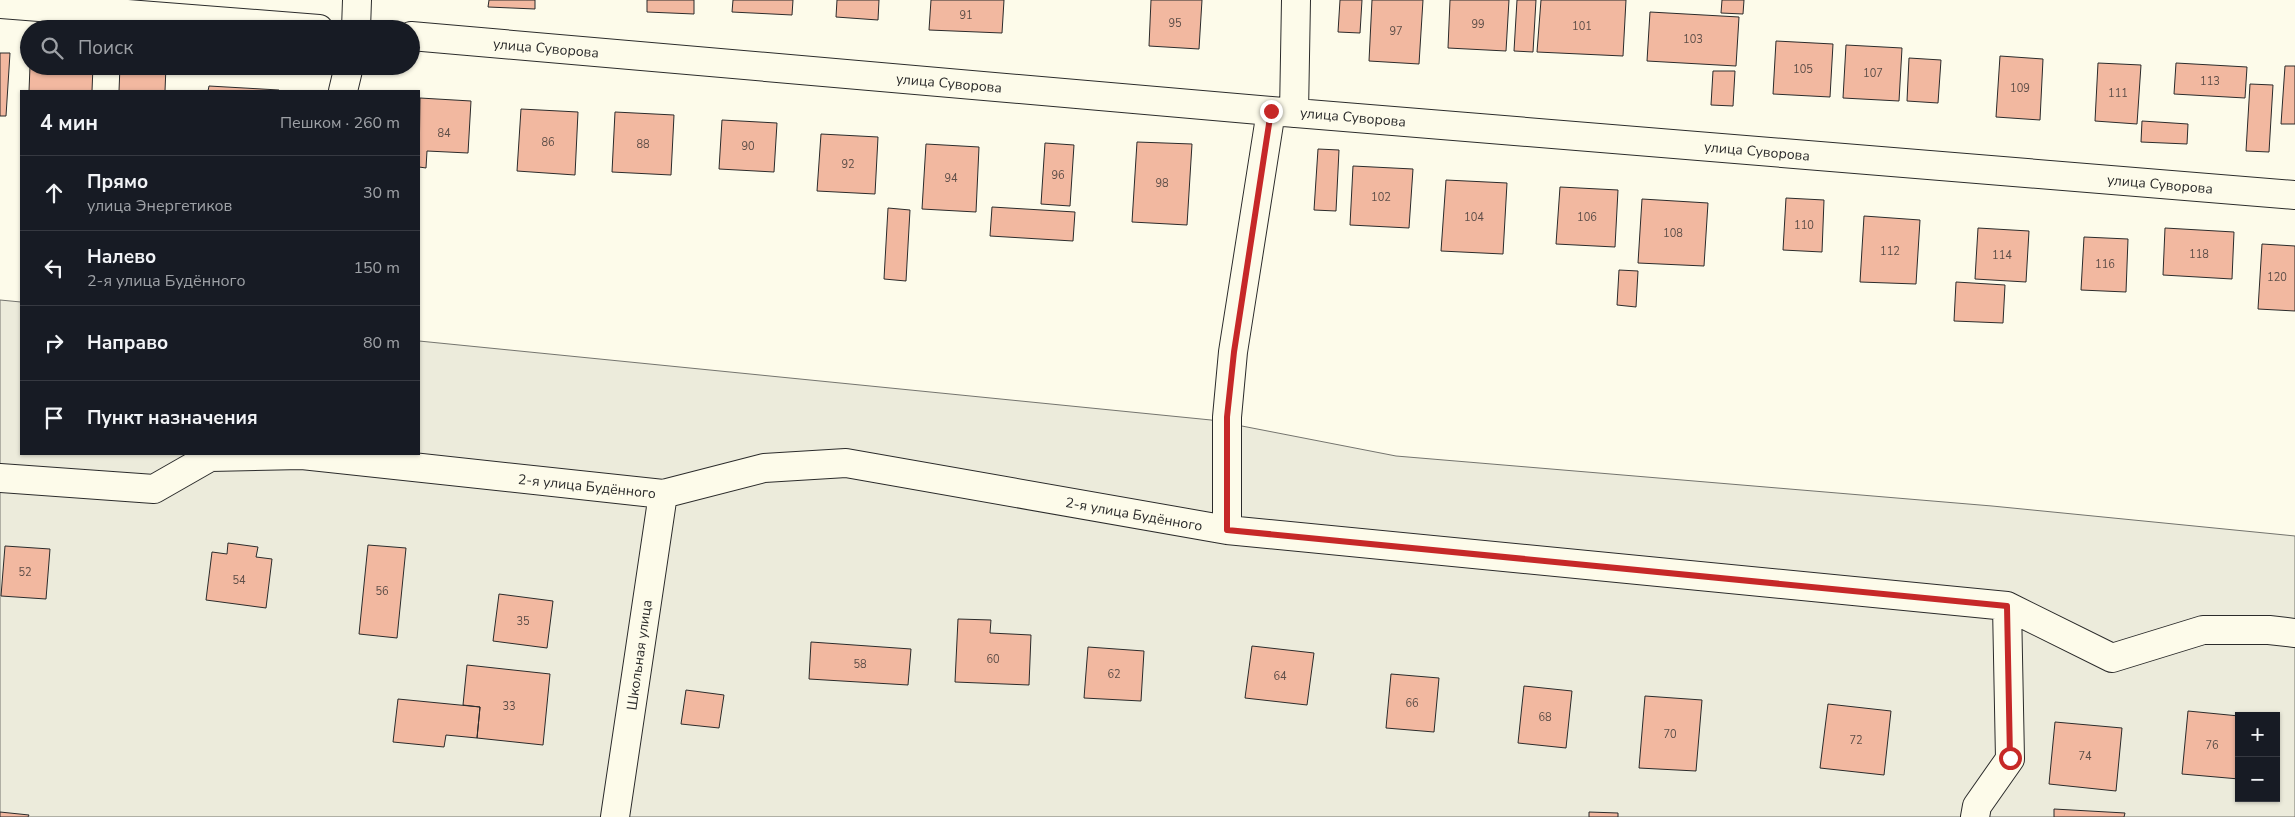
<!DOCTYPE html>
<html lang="ru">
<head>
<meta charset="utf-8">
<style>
  :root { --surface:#171b24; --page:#20242c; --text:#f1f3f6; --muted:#9ea1a6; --line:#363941 }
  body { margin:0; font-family:"Nunito Sans",sans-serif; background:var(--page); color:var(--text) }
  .controls { position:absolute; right:15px; bottom:15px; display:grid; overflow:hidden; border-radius:0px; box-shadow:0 1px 4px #0004 }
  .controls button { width:45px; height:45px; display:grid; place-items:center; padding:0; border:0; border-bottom:1px solid var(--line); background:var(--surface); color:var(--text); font:25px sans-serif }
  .stop { position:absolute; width:15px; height:15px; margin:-11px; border:4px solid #c62828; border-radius:50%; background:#fff }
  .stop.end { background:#c62828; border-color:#fff; box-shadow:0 1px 5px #0008 }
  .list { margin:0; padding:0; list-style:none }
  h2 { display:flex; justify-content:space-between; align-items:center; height:65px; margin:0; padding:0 20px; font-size:21px }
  h2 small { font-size:16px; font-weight:400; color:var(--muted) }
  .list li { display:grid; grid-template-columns:32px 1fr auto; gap:15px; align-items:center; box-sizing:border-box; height:75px; padding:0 20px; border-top:1px solid var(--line) }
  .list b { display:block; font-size:19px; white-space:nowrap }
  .list p { margin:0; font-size:16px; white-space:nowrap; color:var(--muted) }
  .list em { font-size:16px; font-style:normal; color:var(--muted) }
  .icon { flex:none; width:28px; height:28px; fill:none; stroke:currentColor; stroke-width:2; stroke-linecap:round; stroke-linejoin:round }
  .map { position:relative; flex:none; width:2295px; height:817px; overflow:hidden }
  .search { position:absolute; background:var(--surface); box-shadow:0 1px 4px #0004; left:20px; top:20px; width:400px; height:55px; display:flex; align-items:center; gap:12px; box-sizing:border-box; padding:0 18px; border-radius:28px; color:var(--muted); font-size:19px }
  .panel { position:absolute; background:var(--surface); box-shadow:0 1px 4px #0004; left:20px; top:90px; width:400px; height:365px; border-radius:0px }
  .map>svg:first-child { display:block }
  .green { fill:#ecebdb; stroke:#74746e; fill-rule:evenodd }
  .building { fill:#f2b8a0; stroke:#2b2b2b }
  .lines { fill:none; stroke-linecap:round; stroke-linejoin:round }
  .minor-casing { stroke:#2b2b2b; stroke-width:30 }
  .minor { stroke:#fdfbea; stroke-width:28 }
  .route { stroke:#c62828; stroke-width:6 }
  .labels { text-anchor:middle; stroke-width:4; stroke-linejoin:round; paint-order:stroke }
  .number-label { font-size:11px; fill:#5d4e48 }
  .street-label { font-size:14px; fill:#2b2b2b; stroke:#fdfbea }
</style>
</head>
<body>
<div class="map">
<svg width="2295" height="817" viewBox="0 0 2295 817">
  <rect width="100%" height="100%" fill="#fdfbea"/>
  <path class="green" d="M0 300 21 302V454H419V341L1211 420 1396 456 1992 506 2295 536V817H0ZM2239 716H2276V798H2239Z"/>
  <path class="building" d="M489 0H535V9L488 7Z
    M647 0H694V14L647 12Z
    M733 0H793L792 15 732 12Z
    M837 0H879L878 20 836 17Z
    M931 0H1004L1002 33 929 30Z
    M1151 0H1202L1199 49 1149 46Z
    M1340 0H1362L1360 33 1338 32Z
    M1372 0H1423L1419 64 1369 61Z
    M1450 0H1509L1506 51 1448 48Z
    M1517 0H1536L1533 52 1514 51Z
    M1541 0H1626L1623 56 1537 52Z
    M1722 0H1744L1743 14 1721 13Z
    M1650 12 1739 17 1736 66 1647 61Z
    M1776 41 1833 44 1830 97 1773 94Z
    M1846 45 1902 48 1899 101 1843 98Z
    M0 53H10L6 116H0Z
    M2000 56 2043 59 2040 120 1996 117Z
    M1909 58 1941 60 1938 103 1907 101Z
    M2098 63 2141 65 2137 124 2095 121Z
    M2176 63 2247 67 2245 98 2174 94Z
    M30 66H93L92 91H29Z
    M120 66H166L165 91H119Z
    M2285 66H2295V124H2281Z
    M1713 71H1735L1733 106 1711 105Z
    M2250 84 2273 85 2269 152 2246 151Z
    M209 86 279 90V91H208Z
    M420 98 471 101 468 153 427 151 426 168 419 167Z
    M521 109 578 112 575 175 517 171Z
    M615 112 674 115 671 175 612 172Z
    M722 120 777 123 774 172 719 169Z
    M2142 121 2188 124 2187 144 2141 142Z
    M821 134 878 137 875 194 817 191Z
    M1137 142 1192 144 1187 225 1132 222Z
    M1045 143 1074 145 1070 206 1041 204Z
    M926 144 979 147 976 212 922 209Z
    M1318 149 1339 150 1336 211 1314 210Z
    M1353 166 1413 169 1409 228 1350 225Z
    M1446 180 1507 183 1503 254 1441 251Z
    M1560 187 1618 190 1615 247 1556 244Z
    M1786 198 1824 200 1822 252 1783 250Z
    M1642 199 1708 203 1704 266 1638 263Z
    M992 207 1075 212 1073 241 990 236Z
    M888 208 910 210 906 281 884 279Z
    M1864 216 1920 220 1916 284 1860 282Z
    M1978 228 2029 231 2026 282 1975 279Z
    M2165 228 2234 232 2232 279 2163 275Z
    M2084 237 2128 239 2126 292 2081 290Z
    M2262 244 2295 246V311L2258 309Z
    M1619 270 1638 271 1636 307 1617 305Z
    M1956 282 2005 285 2003 323 1954 321Z
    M228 543 258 547 256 557 272 559 266 608 206 600 212 552 227 554Z
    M368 545 406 548 397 638 359 634Z
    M5 546 50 549 46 599 1 596Z
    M499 594 553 601 547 648 493 641Z
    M958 619 991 620 990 633 1031 635 1029 685 955 682Z
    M811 642 911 649 908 685 809 679Z
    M1252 646 1314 653 1307 705 1245 698Z
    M1088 647 1144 651 1141 701 1084 698Z
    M467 665 550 674 543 745 477 738 480 707 463 705Z
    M1391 674 1439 678 1434 732 1386 728Z
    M1524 686 1572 691 1566 748 1518 743Z
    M686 690 724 695 719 728 681 724Z
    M1645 696 1702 700 1696 771 1639 768Z
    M398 699 480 707 477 738 446 735 444 747 393 742Z
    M1828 704 1891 711 1884 775 1820 768Z
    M2188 711 2239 716V779L2182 774Z
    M2055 722 2122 728 2116 791 2049 784Z
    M2054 809 2125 813 2124 817H2054Z
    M0 812 29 815 28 817H0Z
    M1589 812 1618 813V817H1589Z"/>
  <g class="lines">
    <g class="minor-casing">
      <path id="minor" d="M0 4 319 29
        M356 29 357 0
        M411 36 1271 111 2295 195
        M343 91 349 66
        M1294 113 1296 0
        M0 478 154 489 210 457 302 455 663 494 764 468 846 463 1227 530 2007 606 2112 658 2203 630H2269L2295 633
        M1227 530V417L1233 352 1271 111
        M615 817 663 494
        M1975 817 1977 806 2010 759 2007 606"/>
    </g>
    <use href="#minor" class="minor"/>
  </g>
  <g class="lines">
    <path class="route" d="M1271 111 1234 352 1227 417V530L2007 606 2010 758"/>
  </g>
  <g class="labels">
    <g class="number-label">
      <text x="966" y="19">91</text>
      <text x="1175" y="27">95</text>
      <text x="1478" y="28">99</text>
      <text x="1582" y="30">101</text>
      <text x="1396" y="35">97</text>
      <text x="1693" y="43">103</text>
      <text x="1803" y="73">105</text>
      <text x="1873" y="77">107</text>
      <text x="2210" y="85">113</text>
      <text x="2020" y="92">109</text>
      <text x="2118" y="97">111</text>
      <text x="444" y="137">84</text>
      <text x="548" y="146">86</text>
      <text x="643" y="148">88</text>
      <text x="748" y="150">90</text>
      <text x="848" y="168">92</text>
      <text x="1058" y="179">96</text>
      <text x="951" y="182">94</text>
      <text x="1162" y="187">98</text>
      <text x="1381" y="201">102</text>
      <text x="1474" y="221">104</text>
      <text x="1587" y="221">106</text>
      <text x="1804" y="229">110</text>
      <text x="1673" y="237">108</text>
      <text x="1890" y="255">112</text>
      <text x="2199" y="258">118</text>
      <text x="2002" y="259">114</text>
      <text x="2105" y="268">116</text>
      <text x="2277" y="281">120</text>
      <text x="25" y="576">52</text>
      <text x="239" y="584">54</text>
      <text x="382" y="595">56</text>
      <text x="523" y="625">35</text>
      <text x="993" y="663">60</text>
      <text x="860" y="668">58</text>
      <text x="1114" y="678">62</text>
      <text x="1280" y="680">64</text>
      <text x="1412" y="707">66</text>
      <text x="509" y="710">33</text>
      <text x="1545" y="721">68</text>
      <text x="1670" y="738">70</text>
      <text x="1856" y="744">72</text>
      <text x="2212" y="749">76</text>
      <text x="2085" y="760">74</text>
    </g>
    <g class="street-label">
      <text transform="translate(546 48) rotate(5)" y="5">улица Суворова</text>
      <text transform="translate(949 83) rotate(5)" y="5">улица Суворова</text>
      <text transform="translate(1353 117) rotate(5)" y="5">улица Суворова</text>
      <text transform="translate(1757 151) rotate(5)" y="5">улица Суворова</text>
      <text transform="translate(2160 184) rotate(5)" y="5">улица Суворова</text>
      <text transform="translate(587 486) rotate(6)" y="5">2-я улица Будённого</text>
      <text transform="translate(1134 514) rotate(10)" y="5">2-я улица Будённого</text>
      <text transform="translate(639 655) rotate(-82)" y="5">Школьная улица</text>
    </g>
  </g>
</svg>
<div class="controls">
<button>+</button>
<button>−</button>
</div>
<div class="stop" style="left:2010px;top:758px"></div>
<div class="stop end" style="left:1271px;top:111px"></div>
<div class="search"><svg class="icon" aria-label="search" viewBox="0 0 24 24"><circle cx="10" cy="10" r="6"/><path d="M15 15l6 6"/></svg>Поиск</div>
<section class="panel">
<h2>4 мин<small>Пешком · 260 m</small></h2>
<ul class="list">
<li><svg class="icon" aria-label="ahead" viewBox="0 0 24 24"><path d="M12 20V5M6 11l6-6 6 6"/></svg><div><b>Прямо</b><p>улица Энергетиков</p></div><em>30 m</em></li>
<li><svg class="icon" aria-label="left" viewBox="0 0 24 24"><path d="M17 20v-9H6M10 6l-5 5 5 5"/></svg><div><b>Налево</b><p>2-я улица Будённого</p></div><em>150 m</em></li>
<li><svg class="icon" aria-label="right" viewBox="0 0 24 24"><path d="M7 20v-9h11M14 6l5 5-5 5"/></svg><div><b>Направо</b></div><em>80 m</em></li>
<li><svg class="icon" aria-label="arrive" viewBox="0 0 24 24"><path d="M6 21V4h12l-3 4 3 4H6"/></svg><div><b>Пункт назначения</b></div></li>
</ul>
</section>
</div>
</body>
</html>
